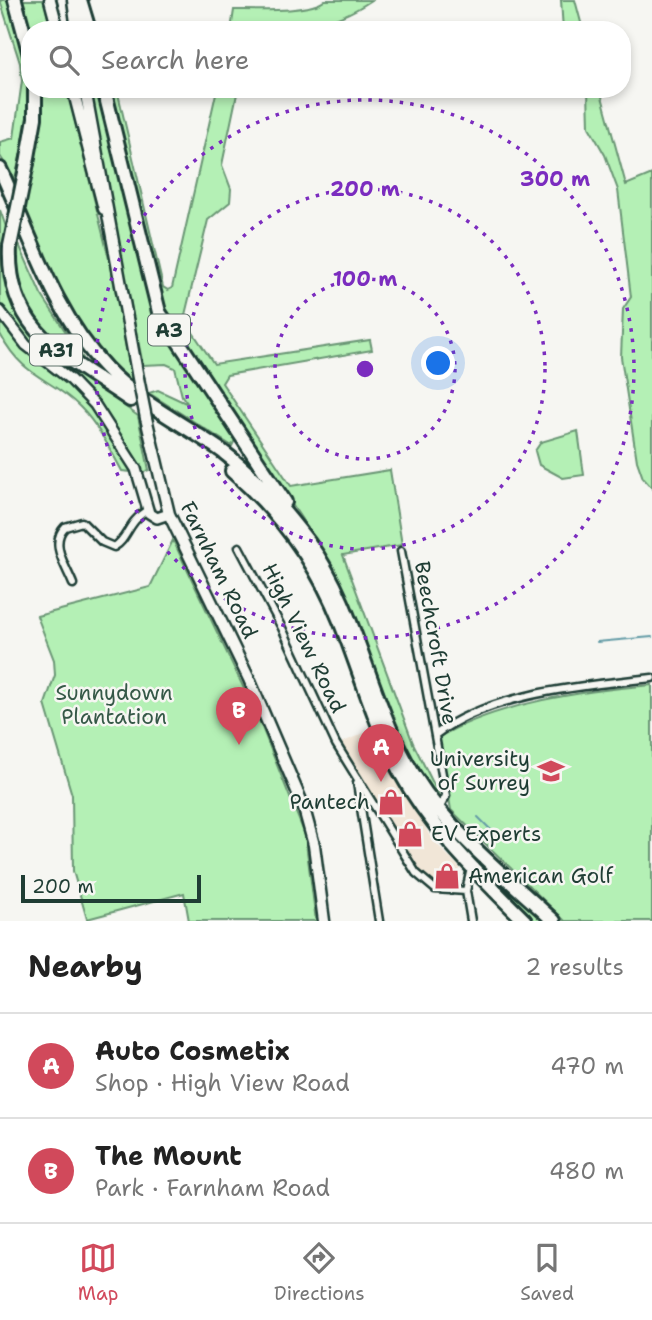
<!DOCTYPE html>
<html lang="en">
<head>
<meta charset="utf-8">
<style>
  :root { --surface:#fff; --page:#f2f2f2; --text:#222; --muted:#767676; --line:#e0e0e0; --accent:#d1495b }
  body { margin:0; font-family:"Shantell Sans",sans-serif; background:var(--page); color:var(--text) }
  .scale { position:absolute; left:21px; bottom:18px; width:180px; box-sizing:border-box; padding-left:7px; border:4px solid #1f3d34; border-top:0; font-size:19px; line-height:24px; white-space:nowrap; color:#1f3d34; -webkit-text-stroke:5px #f6f6f2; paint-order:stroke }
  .you { position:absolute; left:439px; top:364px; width:24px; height:24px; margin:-18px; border:5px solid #fff; border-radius:50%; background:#1a73e8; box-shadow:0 0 0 10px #1a73e833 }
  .badge { display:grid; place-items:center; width:46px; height:46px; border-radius:50%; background:var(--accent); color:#fff; font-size:23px; font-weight:700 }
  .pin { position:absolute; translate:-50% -58px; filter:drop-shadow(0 2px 4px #0008) }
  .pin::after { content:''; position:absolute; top:37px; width:24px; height:21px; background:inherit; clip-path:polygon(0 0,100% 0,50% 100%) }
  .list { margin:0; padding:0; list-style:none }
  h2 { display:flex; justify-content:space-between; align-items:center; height:91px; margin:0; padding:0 28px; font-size:30px }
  h2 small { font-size:23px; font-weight:400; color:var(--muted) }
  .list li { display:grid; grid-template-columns:46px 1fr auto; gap:21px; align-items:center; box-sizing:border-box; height:105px; padding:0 28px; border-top:2px solid var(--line) }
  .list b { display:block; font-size:26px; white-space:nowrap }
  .list p { margin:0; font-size:23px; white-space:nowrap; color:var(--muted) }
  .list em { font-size:23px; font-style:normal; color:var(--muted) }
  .icon { flex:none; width:38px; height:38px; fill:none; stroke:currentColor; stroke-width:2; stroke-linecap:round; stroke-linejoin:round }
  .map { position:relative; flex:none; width:652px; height:921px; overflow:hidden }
  .search { position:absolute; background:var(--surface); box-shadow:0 4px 10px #0003; left:21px; right:21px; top:21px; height:77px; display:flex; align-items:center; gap:18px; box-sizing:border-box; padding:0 24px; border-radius:28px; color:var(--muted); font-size:26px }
  .sheet { height:301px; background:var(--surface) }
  nav { display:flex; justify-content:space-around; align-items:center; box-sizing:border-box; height:98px; border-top:2px solid var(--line); background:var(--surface); font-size:19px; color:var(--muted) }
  nav a { display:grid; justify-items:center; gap:4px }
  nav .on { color:var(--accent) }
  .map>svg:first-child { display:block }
  .built { fill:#f1e6d7 }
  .green { fill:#b4f0b5; stroke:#6a9674; stroke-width:2 }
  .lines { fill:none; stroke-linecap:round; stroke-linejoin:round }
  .stream { stroke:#639ba6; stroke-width:2 }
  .street-casing { stroke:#1f3d34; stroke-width:11 }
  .secondary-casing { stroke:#1f3d34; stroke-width:14 }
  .primary-casing { stroke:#1f3d34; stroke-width:15 }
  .highway-casing { stroke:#1f3d34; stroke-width:18 }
  .street { stroke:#f6f6f2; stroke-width:6 }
  .secondary { stroke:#f6f6f2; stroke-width:9 }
  .primary { stroke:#f6f6f2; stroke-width:10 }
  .highway { stroke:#f6f6f2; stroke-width:12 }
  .primary-bridge-casing { stroke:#1f3d34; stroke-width:15; stroke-linecap:butt }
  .highway-bridge-casing { stroke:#1f3d34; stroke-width:18; stroke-linecap:butt }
  .primary-bridge { stroke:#f6f6f2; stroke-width:10 }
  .highway-bridge { stroke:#f6f6f2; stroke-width:12 }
  .ring { fill:none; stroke:#7b2cbf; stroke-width:3.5; stroke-dasharray:3.5 7 }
  .labels { text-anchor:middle; stroke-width:5; stroke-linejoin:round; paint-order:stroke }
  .shield { fill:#f6f6f2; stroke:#60746d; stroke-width:2 }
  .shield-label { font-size:19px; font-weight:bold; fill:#1f3d34 }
  .street-label { font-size:21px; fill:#1f3d34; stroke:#f6f6f2 }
  .park-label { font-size:21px; fill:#355847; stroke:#f6f6f2 }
  .poi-label { font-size:21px; fill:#1f3d34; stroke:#f6f6f2; text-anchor:end }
  .centre { fill:#7b2cbf; stroke:#f6f6f2; stroke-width:3.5 }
  .ring-label { font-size:21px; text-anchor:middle; font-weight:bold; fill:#7b2cbf; stroke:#f6f6f2; stroke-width:5; stroke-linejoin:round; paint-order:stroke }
</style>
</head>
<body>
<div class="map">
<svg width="652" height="921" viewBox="0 0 652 921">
  <rect width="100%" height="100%" fill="#f6f6f2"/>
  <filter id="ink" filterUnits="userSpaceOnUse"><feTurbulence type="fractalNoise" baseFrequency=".0143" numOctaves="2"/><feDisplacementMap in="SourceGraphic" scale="14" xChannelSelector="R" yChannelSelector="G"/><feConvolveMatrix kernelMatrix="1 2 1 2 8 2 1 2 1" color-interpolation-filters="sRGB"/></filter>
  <g filter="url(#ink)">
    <path class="built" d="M373 729 431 838 460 868 459 886 438 887 421 873 341 743Z"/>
    <path class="green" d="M0 0H10L30 81 29 118 15 179 0 156V142L14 138 22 81 20 63Z
      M20 0H44L51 30H30V36Z
      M325 0H372C324 32 286 30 231 30L234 10C254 10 312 13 325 0Z
      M561 0H575L583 30H563Z
      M41 89H67L112 271 132 380C102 375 27 237 24 206 23 196 27 184 28 174 33 146 37 118 41 89Z
      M87 89H98L158 320 235 440 232 446 149 393 158 390 188 404 182 396 175 368 166 364 143 365Z
      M106 89H117L163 287 168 290 172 288 217 89H238L222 165 231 189 230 202 208 220 184 319 214 364 370 340 372 350 227 375 222 383 291 486 390 470 402 545 343 555 413 743 441 799 432 793 404 746 354 612 327 557 162 310Z
      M588 89H600L626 185 652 174V488L643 478 637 461 621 357 623 309 631 297 618 190 605 155 589 127Z
      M0 210 6 227 4 269 17 314 42 345 138 416 149 470 142 473 122 471C110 449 98 425 80 407 49 376 25 380 0 334Z
      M17 240 41 294 90 369C41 336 10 303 17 240Z
      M578 431 584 475 563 478 539 465 535 451 541 442Z
      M173 540 259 720 305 835 316 921H189L184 893 87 919 73 871 72 795 45 704 55 675 54 660 37 616 150 587Z
      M652 685V921H565L451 810 439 737C500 702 583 691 652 685Z
      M461 843 547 921H532L488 879Z"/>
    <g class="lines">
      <path class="stream" d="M597 642 652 637
        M478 817 494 833"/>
      <g class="street-casing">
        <path id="street" d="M239 547 282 628 336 744 416 873 435 889 466 891
          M401 551 446 796 439 809
          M73 584C66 566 49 543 65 527L82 522 102 542 114 547C128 539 127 523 147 510
          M435 735C492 692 583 686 652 678
          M357 783 379 921
          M471 921 466 891 471 868"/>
      </g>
      <g class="secondary-casing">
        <path id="secondary" d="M0 311 26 345 71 380 95 405 136 469 149 513 157 518 169 514"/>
      </g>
      <g class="primary-casing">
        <path id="primary" d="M50 0 58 30
          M73 0 77 30
          M73 89 104 209
          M85 89 138 378
          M146 418 169 514 249 679 303 805 314 845 324 921"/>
      </g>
      <g class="highway-casing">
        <path id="highway" d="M15 0 30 55
          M80 0 89 30
          M104 89 159 312 285 502
          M27 163 35 118V89
          M0 169C32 238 53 312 106 368 139 403 184 424 222 451 256 477 283 509 309 543 354 605 366 683 400 750 435 822 497 868 554 921
          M10 246C6 333 68 357 130 400
          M232 471C279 512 317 563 340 621 360 671 374 722 399 770 431 829 478 874 525 921"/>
      </g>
      <use href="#street" class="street"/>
      <use href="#secondary" class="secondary"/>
      <use href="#primary" class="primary"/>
      <use href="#highway" class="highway"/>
      <g class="primary-bridge-casing">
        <path id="primary-bridge" d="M138 378 146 418"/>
      </g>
      <g class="highway-bridge-casing">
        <path id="highway-bridge" d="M10 246 27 163"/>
      </g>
      <use href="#primary-bridge" class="primary-bridge"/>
      <use href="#highway-bridge" class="highway-bridge"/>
    </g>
  </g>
  <g class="ring">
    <circle cx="365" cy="369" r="90"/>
    <circle cx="365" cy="369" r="180"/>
    <circle cx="365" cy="369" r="269"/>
  </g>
  <defs>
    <g id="university-bare" transform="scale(2.1)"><path d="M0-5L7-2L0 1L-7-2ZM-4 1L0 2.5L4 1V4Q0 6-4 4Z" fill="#d1495b" stroke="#f6f6f2" stroke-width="2.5" paint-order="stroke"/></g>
    <g id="shop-bare" transform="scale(2.1)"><path d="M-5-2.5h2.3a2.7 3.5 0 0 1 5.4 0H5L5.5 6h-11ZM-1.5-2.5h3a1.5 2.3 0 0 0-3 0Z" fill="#d1495b" stroke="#f6f6f2" stroke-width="2.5" paint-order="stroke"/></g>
  </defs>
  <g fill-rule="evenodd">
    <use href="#university-bare" x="551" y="771"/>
    <use href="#shop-bare" x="391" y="802"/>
    <use href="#shop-bare" x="410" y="834"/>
    <use href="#shop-bare" x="447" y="876"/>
  </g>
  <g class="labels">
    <g class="shield">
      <rect x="148" y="314.5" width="42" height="31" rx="5"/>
      <rect x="30" y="334.5" width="52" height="31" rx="5"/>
    </g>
    <g class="shield-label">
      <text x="169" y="337">A3</text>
      <text x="56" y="357">A31</text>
    </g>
    <g class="street-label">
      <text transform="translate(219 570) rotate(64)" y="7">Farnham Road</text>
      <text transform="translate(304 638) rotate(64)" y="7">High View Road</text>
      <text transform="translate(436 643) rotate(80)" y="7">Beechcroft Drive</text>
    </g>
    <g class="park-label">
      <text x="114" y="700">Sunnydown<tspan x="114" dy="24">Plantation</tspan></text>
    </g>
    <g class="poi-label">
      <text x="530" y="766">University<tspan x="530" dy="24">of Surrey</tspan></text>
      <text x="370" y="809">Pantech</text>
      <text x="431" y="841" text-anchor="start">EV Experts</text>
      <text x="468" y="883" text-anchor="start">American Golf</text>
    </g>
  </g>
  <circle cx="365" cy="369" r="10" class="centre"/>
  <g class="ring-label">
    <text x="555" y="186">300 m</text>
    <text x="365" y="196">200 m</text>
    <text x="365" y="286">100 m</text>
  </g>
</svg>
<div class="scale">200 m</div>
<div class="you"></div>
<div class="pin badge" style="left:381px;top:782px">A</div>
<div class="pin badge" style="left:239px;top:745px">B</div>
<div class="search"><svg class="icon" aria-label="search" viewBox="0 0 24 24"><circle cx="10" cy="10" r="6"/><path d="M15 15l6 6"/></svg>Search here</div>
</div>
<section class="sheet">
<h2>Nearby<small>2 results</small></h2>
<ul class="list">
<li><span class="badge">A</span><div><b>Auto Cosmetix</b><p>Shop · High View Road</p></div><em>470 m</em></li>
<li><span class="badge">B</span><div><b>The Mount</b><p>Park · Farnham Road</p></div><em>480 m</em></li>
</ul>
</section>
<nav>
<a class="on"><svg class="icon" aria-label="map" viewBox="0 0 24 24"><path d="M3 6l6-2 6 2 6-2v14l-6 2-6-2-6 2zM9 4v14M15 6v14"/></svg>Map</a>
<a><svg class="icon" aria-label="directions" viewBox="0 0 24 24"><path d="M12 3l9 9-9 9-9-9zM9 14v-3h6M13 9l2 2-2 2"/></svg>Directions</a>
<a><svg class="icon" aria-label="saved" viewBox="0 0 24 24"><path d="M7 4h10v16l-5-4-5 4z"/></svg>Saved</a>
</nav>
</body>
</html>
